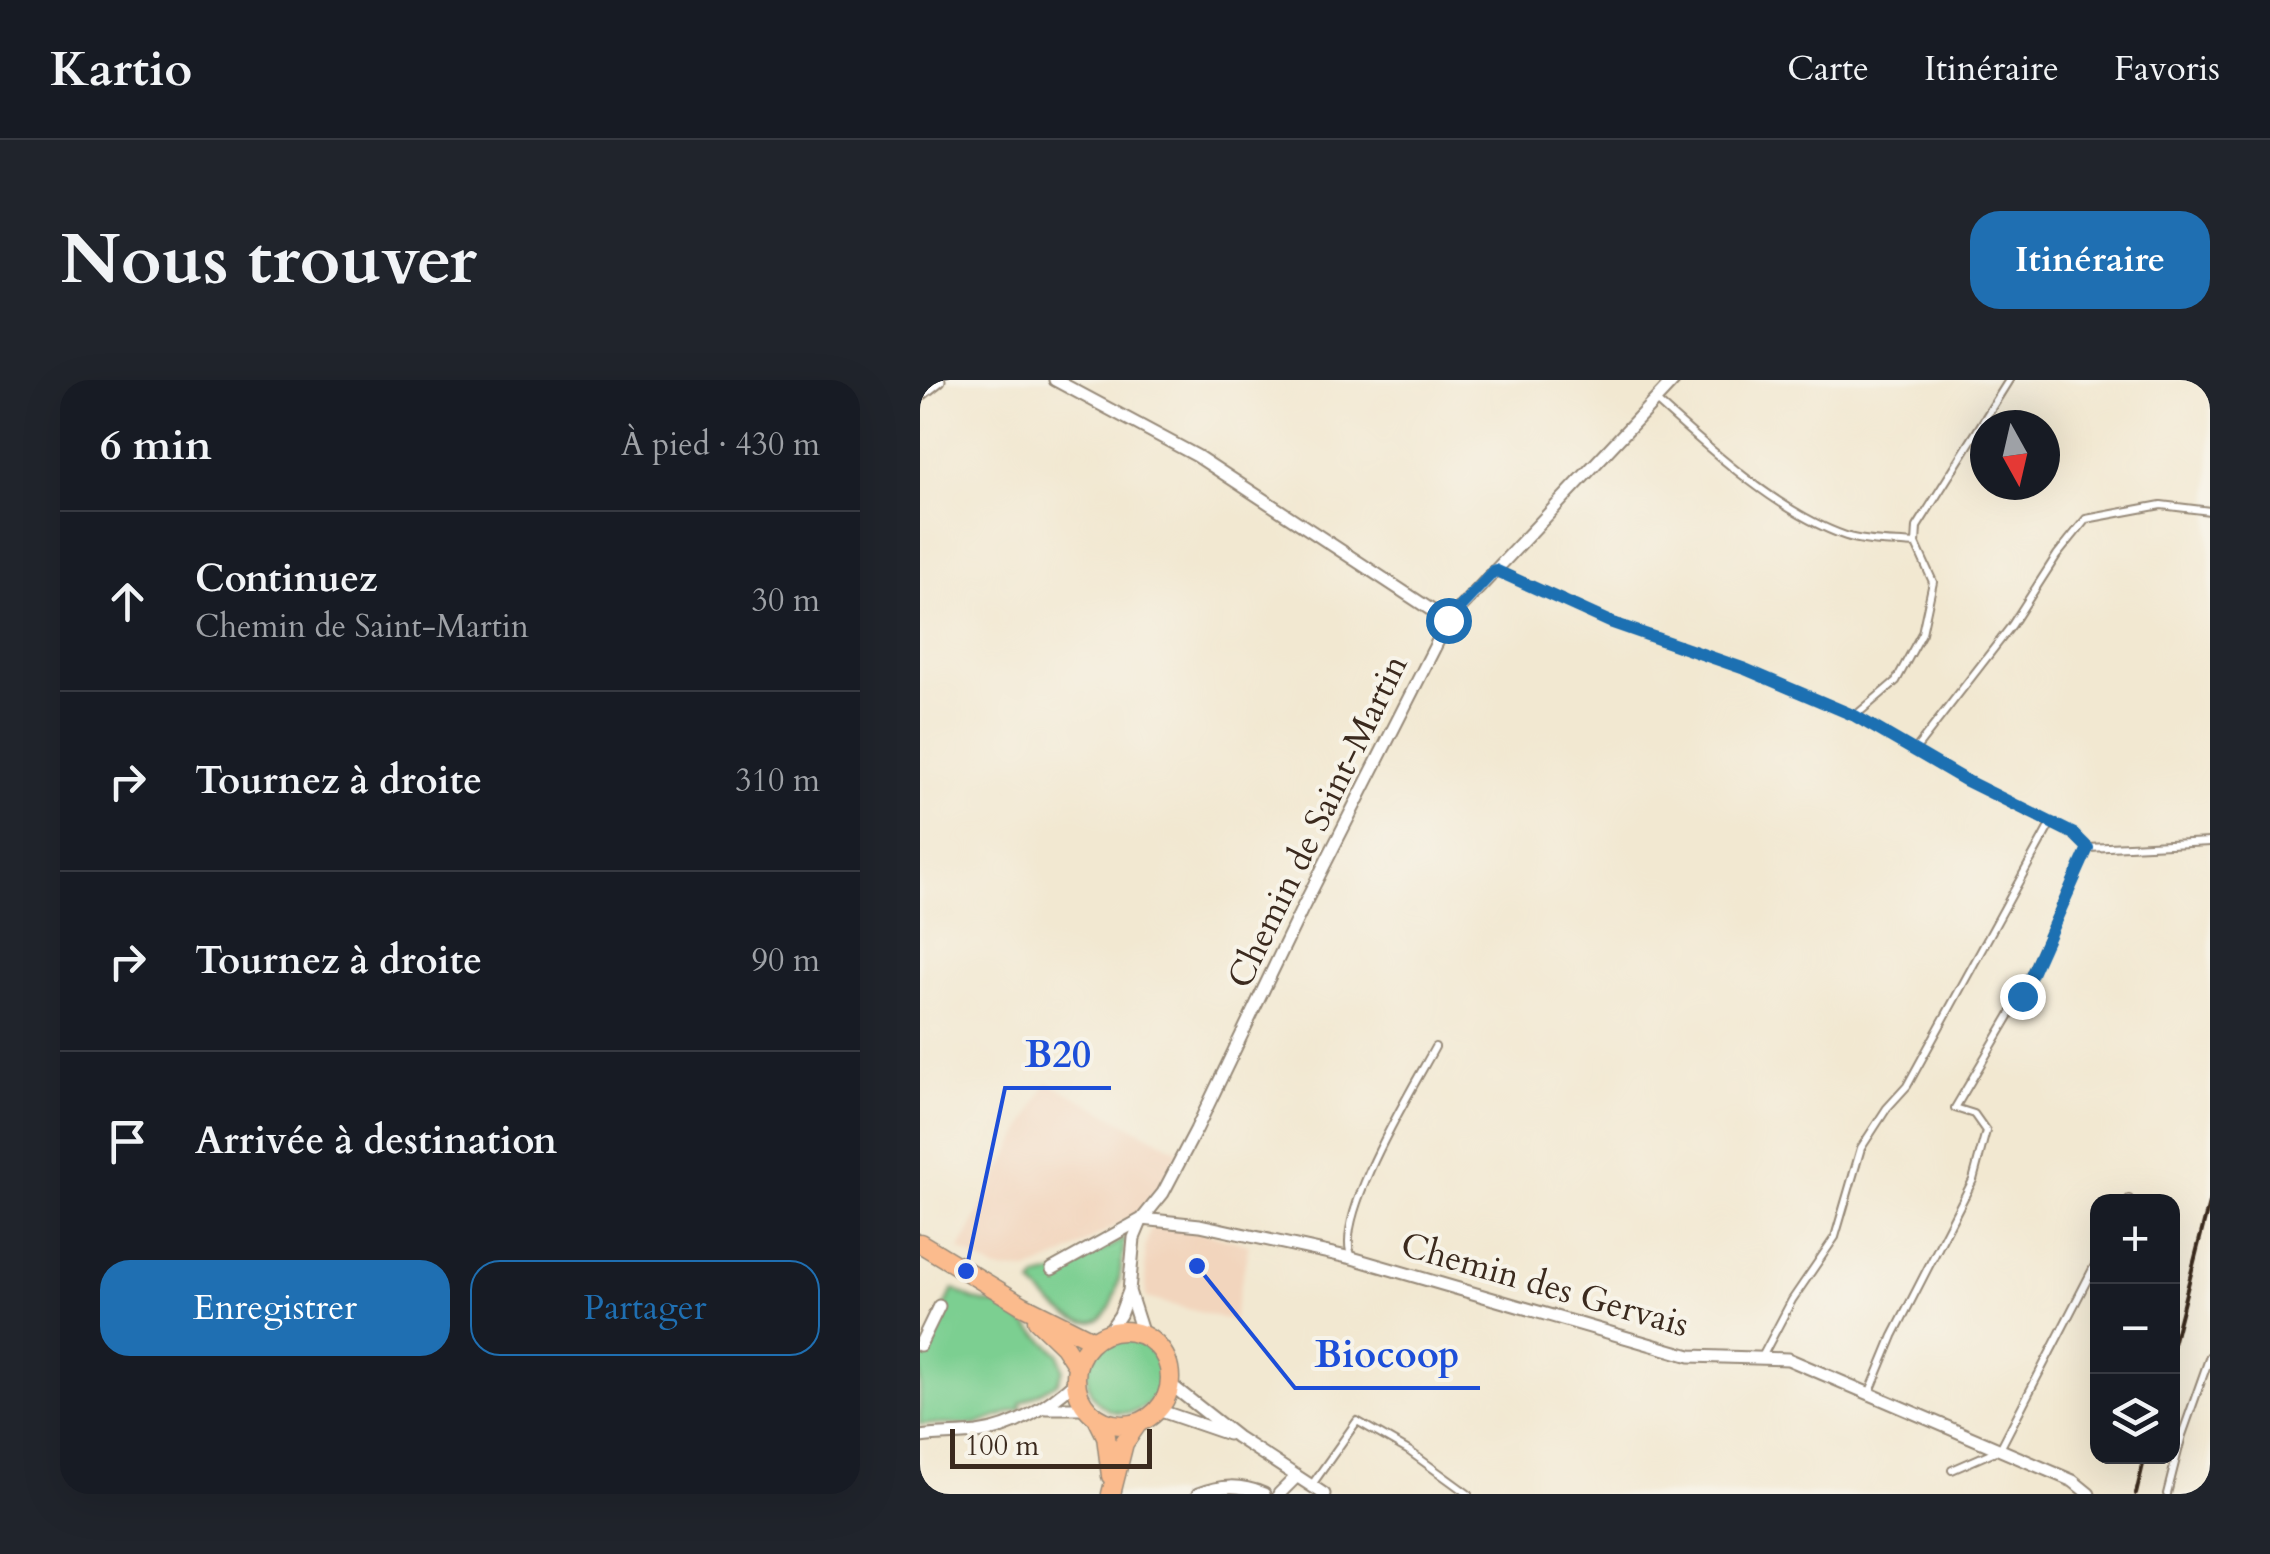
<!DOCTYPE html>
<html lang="fr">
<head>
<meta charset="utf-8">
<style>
  :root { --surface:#171b24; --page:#20242c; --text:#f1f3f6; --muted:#9ea1a6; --line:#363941; --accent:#1f6fb2 }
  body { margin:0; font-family:Cardo,serif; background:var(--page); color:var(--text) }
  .controls { position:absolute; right:30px; bottom:30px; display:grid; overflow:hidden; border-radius:20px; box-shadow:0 10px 40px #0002 }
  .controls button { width:90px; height:90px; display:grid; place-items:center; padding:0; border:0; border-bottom:2px solid var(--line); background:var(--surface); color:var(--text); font:50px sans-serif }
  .compass { position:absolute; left:1050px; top:30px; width:90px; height:90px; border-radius:50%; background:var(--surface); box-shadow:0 10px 40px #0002; rotate:172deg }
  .scale { position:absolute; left:30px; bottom:25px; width:202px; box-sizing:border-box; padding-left:10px; border:5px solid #3b2a1e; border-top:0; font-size:28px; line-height:35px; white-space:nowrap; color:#3b2a1e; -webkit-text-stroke:8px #f7f3e8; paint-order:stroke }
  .stop { position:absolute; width:30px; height:30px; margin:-22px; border:8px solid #1f6fb2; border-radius:50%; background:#fff }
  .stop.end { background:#1f6fb2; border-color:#fff; box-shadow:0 2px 10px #0008 }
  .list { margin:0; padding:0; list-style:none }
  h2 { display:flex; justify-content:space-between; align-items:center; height:130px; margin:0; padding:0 40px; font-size:42px }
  h2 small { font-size:32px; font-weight:400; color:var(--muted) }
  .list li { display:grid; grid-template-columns:65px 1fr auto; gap:30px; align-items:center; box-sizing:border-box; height:180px; padding:0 40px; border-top:2px solid var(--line) }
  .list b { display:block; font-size:38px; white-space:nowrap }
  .list p { margin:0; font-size:32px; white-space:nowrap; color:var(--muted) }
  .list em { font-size:32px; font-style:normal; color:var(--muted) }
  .actions { display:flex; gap:20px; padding:30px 40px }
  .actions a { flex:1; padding:22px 0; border:2px solid var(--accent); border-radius:30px; text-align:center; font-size:35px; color:var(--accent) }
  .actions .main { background:var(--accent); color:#fff }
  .icon { flex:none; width:55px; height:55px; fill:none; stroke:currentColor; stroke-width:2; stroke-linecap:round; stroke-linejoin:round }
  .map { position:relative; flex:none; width:1290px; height:1114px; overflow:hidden; border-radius:30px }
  header { display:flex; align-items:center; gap:60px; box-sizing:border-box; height:140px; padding:0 50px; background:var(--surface); border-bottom:2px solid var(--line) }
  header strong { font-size:48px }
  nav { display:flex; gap:55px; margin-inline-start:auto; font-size:35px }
  .intro { display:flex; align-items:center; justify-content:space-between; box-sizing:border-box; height:240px; padding:0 60px }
  h1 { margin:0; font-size:70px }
  .button { padding:25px 45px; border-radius:30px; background:var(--accent); color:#fff; font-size:35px; font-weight:700 }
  main { display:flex; gap:60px; padding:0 60px }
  aside { flex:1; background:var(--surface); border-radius:30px; box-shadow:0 10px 40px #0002 }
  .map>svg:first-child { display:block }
  .built { fill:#f2d5bd }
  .green { fill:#7bcf91; stroke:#5b7c58; stroke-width:2.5 }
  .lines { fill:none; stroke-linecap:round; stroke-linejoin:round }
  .service-casing { stroke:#968978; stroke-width:10 }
  .minor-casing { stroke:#968978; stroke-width:15 }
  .primary-casing { stroke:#968978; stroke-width:21 }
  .service { stroke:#fff; stroke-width:6 }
  .minor { stroke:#fff; stroke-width:11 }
  .primary { stroke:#fbbb8d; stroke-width:18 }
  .rail { stroke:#3b2a1e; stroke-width:4 }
  .route { stroke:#1f6fb2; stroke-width:12 }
  .labels { text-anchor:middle; stroke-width:8; stroke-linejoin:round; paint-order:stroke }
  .street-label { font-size:35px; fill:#3b2a1e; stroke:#f7f3e8 }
  .leader { fill:none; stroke:#1d4ed8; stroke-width:4 }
  .callout-dot { fill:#1d4ed8; stroke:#f7f3e8; stroke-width:4 }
  .callout-label { font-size:38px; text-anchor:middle; font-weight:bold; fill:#1d4ed8; stroke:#f7f3e8; stroke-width:8; stroke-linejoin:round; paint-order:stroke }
</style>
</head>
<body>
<header>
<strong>Kartio</strong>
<nav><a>Carte</a><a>Itinéraire</a><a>Favoris</a></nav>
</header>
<div class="intro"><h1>Nous trouver</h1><a class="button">Itinéraire</a></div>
<main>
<aside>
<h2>6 min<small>À pied · 430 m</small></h2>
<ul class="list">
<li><svg class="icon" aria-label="ahead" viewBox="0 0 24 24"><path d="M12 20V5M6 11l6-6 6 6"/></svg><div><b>Continuez</b><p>Chemin de Saint-Martin</p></div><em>30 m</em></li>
<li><svg class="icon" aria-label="right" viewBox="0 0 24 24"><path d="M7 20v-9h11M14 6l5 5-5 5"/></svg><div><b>Tournez à droite</b></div><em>310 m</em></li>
<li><svg class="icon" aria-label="right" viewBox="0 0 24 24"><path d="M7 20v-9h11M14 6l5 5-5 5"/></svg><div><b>Tournez à droite</b></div><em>90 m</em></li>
<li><svg class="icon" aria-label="arrive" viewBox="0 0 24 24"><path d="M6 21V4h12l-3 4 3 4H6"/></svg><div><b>Arrivée à destination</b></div></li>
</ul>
<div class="actions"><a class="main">Enregistrer</a><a>Partager</a></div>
</aside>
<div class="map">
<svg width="1290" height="1114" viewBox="0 0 1290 1114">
  <rect width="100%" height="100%" fill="#f7f3e8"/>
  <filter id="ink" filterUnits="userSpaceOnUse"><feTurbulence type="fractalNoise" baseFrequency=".01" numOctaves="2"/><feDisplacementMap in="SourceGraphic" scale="20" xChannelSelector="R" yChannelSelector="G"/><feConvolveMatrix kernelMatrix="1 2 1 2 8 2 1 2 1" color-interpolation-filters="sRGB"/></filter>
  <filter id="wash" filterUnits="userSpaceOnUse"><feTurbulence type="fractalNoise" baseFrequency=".0048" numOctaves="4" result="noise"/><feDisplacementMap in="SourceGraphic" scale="40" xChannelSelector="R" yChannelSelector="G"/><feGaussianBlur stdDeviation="2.25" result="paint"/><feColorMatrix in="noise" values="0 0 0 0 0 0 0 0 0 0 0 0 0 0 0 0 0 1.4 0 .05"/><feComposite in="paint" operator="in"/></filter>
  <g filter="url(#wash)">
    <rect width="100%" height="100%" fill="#f2e8d1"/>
    <path class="built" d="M127 702 259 771 239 807 217 833 143 876 108 891 76 890 40 870Z
      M231 847 271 849 329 865 313 941 226 918 225 869Z"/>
    <path class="green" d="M205 858C199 898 197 975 136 927 127 920 121 912 112 905L117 898 146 891Z
      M33 909 54 920 78 925 108 946 139 974 143 990 137 1003 101 1023 102 1028 56 1045 0 1044V983Z
      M167 996a37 37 0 1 1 74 0a37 37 0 1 1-74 0Z"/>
  </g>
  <g filter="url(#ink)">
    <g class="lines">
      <g class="service-casing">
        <path id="service" d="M736 21C788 68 859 133 926 156 947 163 974 162 996 164
          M576 190 690 242 825 289 935 336 1045 400 1153 454 1168 468 1290 462
          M935 336 976 301 1002 253 1013 202 996 164 997 147 1089 0
          M995 370 1092 245 1137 175 1166 139 1241 125 1290 131
          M1207 822 1209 819
          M432 877C412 839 494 706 515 667
          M842 977 872 920 915 857 941 768 967 728 987 706 1131 443
          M949 1014 973 956 1053 800 1066 751 1054 734 1035 728 1101 616 1168 468
          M1032 1090 1080 1069 1178 879
          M391 1106 437 1041 489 1071 548 1114
          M1247 1114 1262 1055 1290 976"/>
      </g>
      <g class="minor-casing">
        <path id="minor" d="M135 0 277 76 528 241
          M0 15 19 0
          M132 889 222 839 280 845 432 878 770 976 868 979 1153 1101 1169 1114
          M187 954 200 935 209 911
          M223 955 209 911 214 858 222 839 243 813 276 750 382 529 528 241 754 0
          M0 965 19 926
          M250 1004 317 1057 404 1114
          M126 1028H166
          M238 1030 308 1054
          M0 1057C19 1054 38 1055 57 1053 96 1048 128 1026 156 1001
          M278 1114C301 1105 320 1104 344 1114
          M359 1114 376 1097"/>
      </g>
      <g class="primary-casing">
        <path id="primary" d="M0 863 102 925 174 961
          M117 940 144 966 157 986
          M156 998a47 47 0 1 1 94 0a47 47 0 1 1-94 0Z
          M177 1038 186 1056 191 1096
          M191 1114 204 1063 218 1043"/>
      </g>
      <use href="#service" class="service"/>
      <use href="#minor" class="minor"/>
      <use href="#primary" class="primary"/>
      <path class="rail" d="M1252 968 1290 819
        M1216 1114 1225 1076"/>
    </g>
  </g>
  <g class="lines" filter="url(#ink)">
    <path class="route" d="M528 240 575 190 690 242 825 289 935 336 1045 400 1154 454 1168 468 1102 616"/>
  </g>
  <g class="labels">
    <g class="street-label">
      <text transform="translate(397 441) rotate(-64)" y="12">Chemin de Saint-Martin</text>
      <text transform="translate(625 904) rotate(16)" y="12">Chemin des Gervais</text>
    </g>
  </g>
  <path class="leader" d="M46 891L85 708H191M277 886L375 1008H560"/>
  <g class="callout-dot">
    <circle cx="46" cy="891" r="10"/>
    <circle cx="277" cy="886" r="10"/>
  </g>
  <g class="callout-label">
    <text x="138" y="687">B20</text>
    <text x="467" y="987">Biocoop</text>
  </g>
</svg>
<div class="controls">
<button>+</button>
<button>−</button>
<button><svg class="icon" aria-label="layers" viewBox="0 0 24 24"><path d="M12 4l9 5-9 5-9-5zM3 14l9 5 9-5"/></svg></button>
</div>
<svg class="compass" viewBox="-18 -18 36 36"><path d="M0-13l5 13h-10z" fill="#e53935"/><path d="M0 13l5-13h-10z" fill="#9ea1a6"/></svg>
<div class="scale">100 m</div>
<div class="stop" style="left:528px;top:240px"></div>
<div class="stop end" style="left:1102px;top:616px"></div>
</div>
</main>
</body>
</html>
